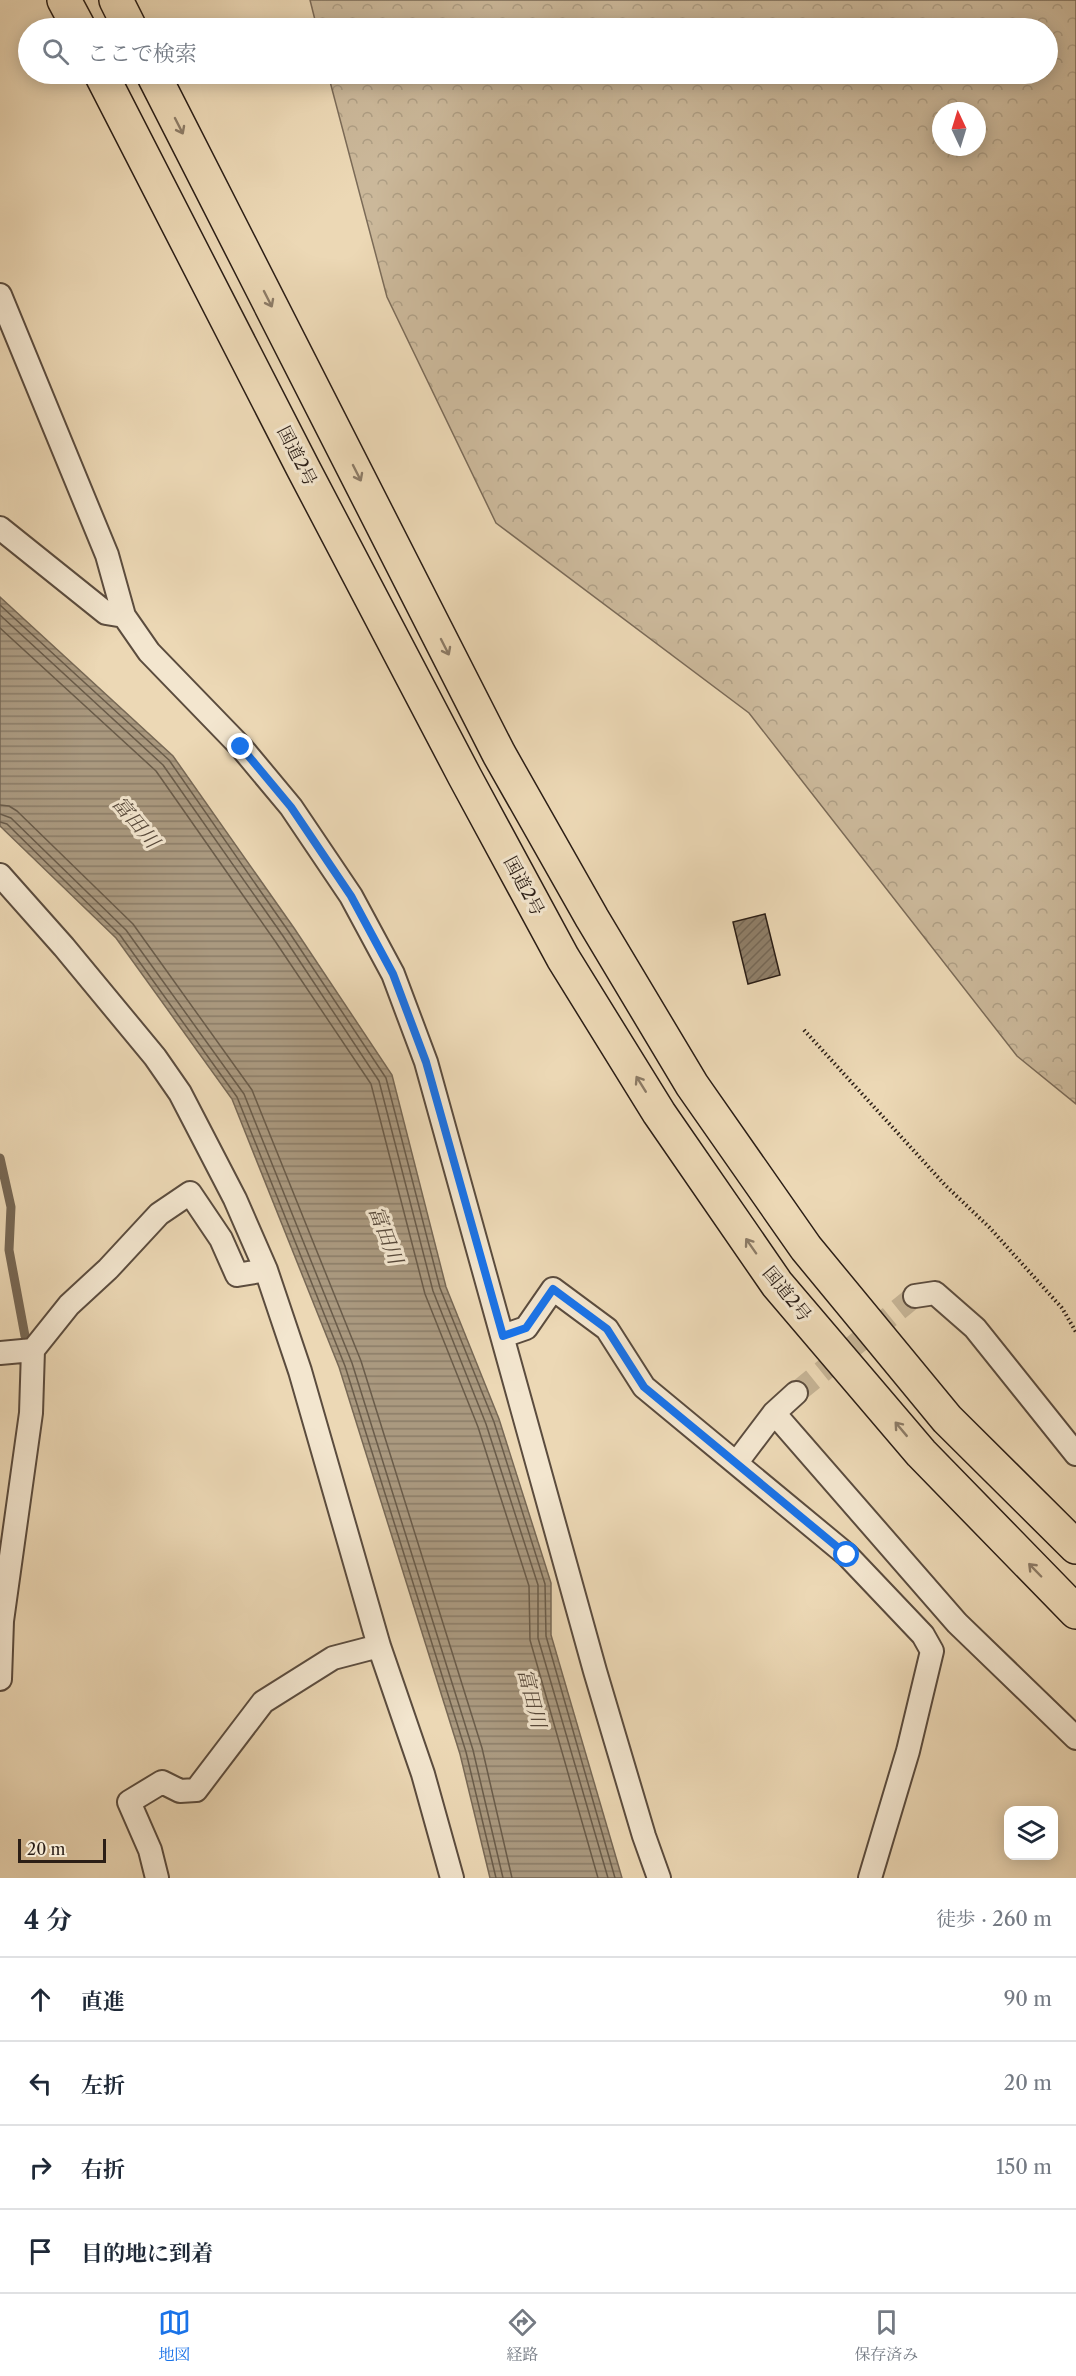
<!DOCTYPE html>
<html lang="ja">
<head>
<meta charset="utf-8">
<style>
  :root { --surface:#fff; --page:#f6f6f7; --text:#1f2937; --muted:#747a83; --line:#e0e1e3; --accent:#1a73e8 }
  body { margin:0; font-family:"Libre Caslon Text","Noto Serif JP",serif; background:var(--page); color:var(--text) }
  .controls { position:absolute; right:18px; bottom:18px; display:grid; overflow:hidden; border-radius:12px; box-shadow:0 3px 15px #0003 }
  .controls button { width:54px; height:54px; display:grid; place-items:center; padding:0; border:0; border-bottom:2px solid var(--line); background:var(--surface); color:var(--text); font:30px sans-serif }
  .compass { position:absolute; left:932px; top:102px; width:54px; height:54px; border-radius:50%; background:var(--surface); box-shadow:0 3px 15px #0003; rotate:356deg }
  .scale { position:absolute; left:18px; bottom:15px; width:88px; box-sizing:border-box; padding-left:6px; border:3px solid #2b1e16; border-top:0; font-size:16px; line-height:21px; white-space:nowrap; color:#2b1e16; -webkit-text-stroke:4px #f3e6cf; paint-order:stroke }
  .stop { position:absolute; width:18px; height:18px; margin:-14px; border:4px solid #1a73e8; border-radius:50%; background:#fff }
  .stop.end { background:#1a73e8; border-color:#fff; box-shadow:0 2px 6px #0008 }
  .list { margin:0; padding:0; list-style:none }
  h2 { display:flex; justify-content:space-between; align-items:center; height:78px; margin:0; padding:0 24px; font-size:26px }
  h2 small { font-size:20px; font-weight:400; color:var(--muted) }
  .list li { display:grid; grid-template-columns:39px 1fr auto; gap:18px; align-items:center; box-sizing:border-box; height:84px; padding:0 24px; border-top:2px solid var(--line) }
  .list b { display:block; font-size:22px; white-space:nowrap }
  .list em { font-size:20px; font-style:normal; color:var(--muted) }
  .icon { flex:none; width:33px; height:33px; fill:none; stroke:currentColor; stroke-width:2; stroke-linecap:round; stroke-linejoin:round }
  .map { position:relative; flex:none; width:1076px; height:1878px; overflow:hidden }
  .search { position:absolute; background:var(--surface); box-shadow:0 3px 15px #0003; left:18px; right:18px; top:18px; height:66px; display:flex; align-items:center; gap:15px; box-sizing:border-box; padding:0 21px; border-radius:33px; color:var(--muted); font-size:22px }
  .sheet { height:414px; background:var(--surface) }
  nav { display:flex; justify-content:space-around; align-items:center; box-sizing:border-box; height:84px; border-top:2px solid var(--line); background:var(--surface); font-size:16px; color:var(--muted) }
  nav a { display:grid; justify-items:center; gap:3px }
  nav .on { color:var(--accent) }
  .map>svg:first-child { display:block }
  .forest { fill:url(#forest-crowns); stroke:#7b6b58; stroke-width:1.5; fill-rule:evenodd }
  .water { fill:url(#water-rules); stroke:#776855; stroke-width:1.5 }
  .lines { fill:none; stroke-linecap:round; stroke-linejoin:round }
  .shore { stroke:#6a5c4a; stroke-width:1.5 }
  .stream { stroke:#776855; stroke-width:9 }
  .building { fill:url(#building-hatch); stroke:#2b1e16; stroke-width:1.5 }
  .minor-tunnel { stroke:#c5b395; stroke-width:22; stroke-dasharray:22 11; stroke-linecap:butt }
  .minor-casing { stroke:#5b4c3e; stroke-width:26 }
  .trunk-casing { stroke:#2b1e16; stroke-width:36 }
  .path { stroke:#2b1e16; stroke-width:4; stroke-dasharray:1.5 3; stroke-linecap:butt }
  .minor { stroke:#f3e6cf; stroke-width:22 }
  .trunk { stroke:#ecd8b5; stroke-width:33 }
  .oneway { stroke:#8c7b66 }
  .route { stroke:#1a73e8; stroke-width:8 }
  .labels { text-anchor:middle; stroke-width:6; stroke-linejoin:round; paint-order:stroke }
  .street-label { font-size:18px; fill:#2b1e16; stroke:#f3e6cf }
  .water-label { font-size:20px; font-style:italic; fill:#57493b; stroke:#f3e6cf }
</style>
</head>
<body>
<div class="map">
<svg width="1076" height="1878" viewBox="0 0 1076 1878">
  <defs>
    <pattern id="forest-crowns" width="20" height="18" patternUnits="userSpaceOnUse" patternTransform="scale(1.5)"><rect width="20" height="18" fill="#cbb89a"/><path d="M2 6a3 3 0 1 1 6 0M12 15a3 3 0 1 1 6 0" fill="none" stroke="#ae9e84"/></pattern>
    <pattern id="water-rules" width="6" height="5" patternUnits="userSpaceOnUse" patternTransform="scale(1.5)"><rect width="6" height="5" fill="#aa997f"/><path d="M0 2.5h6" fill="none" stroke="#8b7c67"/></pattern>
    <pattern id="building-hatch" width="6" height="6" patternUnits="userSpaceOnUse" patternTransform="scale(1.5)"><rect width="6" height="6" fill="#8f7f69"/><path d="M-1 1l2-2M0 6l6-6M5 7l2-2" fill="none" stroke="#756755"/></pattern>
  </defs>
  <rect width="100%" height="100%" fill="#ecd8b5"/>
  <filter id="stains"><feTurbulence type="fractalNoise" baseFrequency=".00333" numOctaves="4"/><feColorMatrix values="0 0 0 0 .2 0 0 0 0 .09 0 0 0 0 .02 0 0 0 .5 -.17"/></filter>
  <radialGradient id="worn" r=".72"><stop offset=".6" stop-color="#630" stop-opacity="0"/><stop offset="1" stop-color="#630" stop-opacity=".3"/></radialGradient>
  <path class="forest" d="M310 0H1076V1104L1017 1056 749 713 496 523 387 297 328 74H1048V28H317ZM941 111H977V147H941Z"/>
  <path class="water" d="M0 597 173 756 294 928 392 1075 446 1287 499 1419 551 1583V1635L622 1878H490L460 1754 339 1367 232 1099 116 938 0 826Z"/>
  <g class="lines">
    <path class="shore" d="M0 605 169 760 289 932 386 1078 440 1288 494 1422 545 1584 546 1636 615 1878
      M0 615 163 765 283 936 379 1081 433 1291 486 1424 538 1585V1638L608 1878
      M0 628 156 771 275 941 371 1084 425 1294 478 1427 529 1586 530 1640 598 1878
      M0 805 9 806 17 811 133 924 252 1090 361 1361 482 1748 512 1878
      M0 814 11 818 126 930 244 1094 352 1363 473 1750 503 1878
      M0 822 7 824 120 935 237 1097 345 1366 466 1752 496 1878"/>
    <path class="stream" d="M0 1158 11 1207 9 1250 25 1336"/>
  </g>
  <path class="building" d="M765 914 780 975 748 984 733 922Z"/>
  <g class="lines">
    <path class="minor-tunnel" d="M796 1393 915 1296"/>
    <g class="minor-casing">
      <path id="minor" d="M0 295 107 555 124 616 149 652 241 747 291 807 351 896 393 974 426 1062 595 1671 644 1836 659 1878
        M0 528 106 613 124 616
        M0 875 64 947 155 1057 180 1093 235 1199 266 1270 300 1371 379 1646 423 1774 452 1878
        M915 1296 935 1293 975 1328 1076 1454
        M503 1336 526 1328 553 1289 607 1329 644 1387 847 1555 923 1635 932 1651 908 1751 870 1878
        M0 1353 33 1350
        M774 1413 957 1623 1076 1738
        M737 1462 774 1413 796 1393
        M0 1679 2 1621 31 1413 33 1350 69 1305 108 1269 159 1214 190 1193 221 1239 237 1275 266 1270
        M157 1878 150 1850 129 1802 162 1782 180 1791 196 1790 263 1702 333 1658 379 1646"/>
    </g>
    <g class="trunk-casing">
      <path id="trunk" d="M64 0 79 28
        M116 0 130 28
        M101 74 303 468 465 777 563 958 659 1113 777 1284 921 1453 1076 1612
        M153 74 499 754 592 918 692 1085 806 1248 947 1419 1076 1547"/>
    </g>
    <path class="path" d="M804 1030 945 1185 989 1227 1062 1308 1076 1332"/>
    <use href="#minor" class="minor"/>
    <use href="#trunk" class="trunk"/>
  </g>
  <defs><path id="oneway-shaft" d="M-6 0H5M1.5-3L5.5 0L1.5 3" fill="none" stroke-width="1.6" stroke-linecap="round" stroke-linejoin="round" transform="scale(1.5)"/></defs>
  <g class="oneway">
    <use href="#oneway-shaft" transform="translate(179 126) rotate(63)"/>
    <use href="#oneway-shaft" transform="translate(268 299) rotate(63)"/>
    <use href="#oneway-shaft" transform="translate(357 473) rotate(63)"/>
    <use href="#oneway-shaft" transform="translate(445 647) rotate(63)"/>
    <use href="#oneway-shaft" transform="translate(641 1084) rotate(-122)"/>
    <use href="#oneway-shaft" transform="translate(751 1246) rotate(-125)"/>
    <use href="#oneway-shaft" transform="translate(901 1429) rotate(-130)"/>
    <use href="#oneway-shaft" transform="translate(1035 1570) rotate(-134)"/>
  </g>
  <g class="lines">
    <path class="route" d="M241 747 291 807 351 896 393 974 426 1062 503 1336 526 1328 553 1289 607 1329 644 1387 847 1555"/>
  </g>
  <g class="labels">
    <g class="street-label">
      <text transform="translate(297 456) rotate(63)" y="6">国道2号</text>
      <text transform="translate(524 886) rotate(62)" y="6">国道2号</text>
      <text transform="translate(787 1294) rotate(51)" y="6">国道2号</text>
    </g>
    <g class="water-label">
      <text transform="translate(136 822) rotate(50)" y="7">富田川</text>
      <text transform="translate(386 1235) rotate(69)" y="7">富田川</text>
      <text transform="translate(532 1698) rotate(76)" y="7">富田川</text>
    </g>
  </g>
  <rect width="100%" height="100%" filter="url(#stains)"/>
  <rect width="100%" height="100%" fill="url(#worn)"/>
</svg>
<div class="controls">
<button><svg class="icon" aria-label="layers" viewBox="0 0 24 24"><path d="M12 4l9 5-9 5-9-5zM3 14l9 5 9-5"/></svg></button>
</div>
<svg class="compass" viewBox="-18 -18 36 36"><path d="M0-13l5 13h-10z" fill="#e53935"/><path d="M0 13l5-13h-10z" fill="#747a83"/></svg>
<div class="scale">20 m</div>
<div class="stop" style="left:847px;top:1555px"></div>
<div class="stop end" style="left:241px;top:747px"></div>
<div class="search"><svg class="icon" aria-label="search" viewBox="0 0 24 24"><circle cx="10" cy="10" r="6"/><path d="M15 15l6 6"/></svg>ここで検索</div>
</div>
<section class="sheet">
<h2>4 分<small>徒歩 · 260 m</small></h2>
<ul class="list">
<li><svg class="icon" aria-label="ahead" viewBox="0 0 24 24"><path d="M12 20V5M6 11l6-6 6 6"/></svg><div><b>直進</b></div><em>90 m</em></li>
<li><svg class="icon" aria-label="left" viewBox="0 0 24 24"><path d="M17 20v-9H6M10 6l-5 5 5 5"/></svg><div><b>左折</b></div><em>20 m</em></li>
<li><svg class="icon" aria-label="right" viewBox="0 0 24 24"><path d="M7 20v-9h11M14 6l5 5-5 5"/></svg><div><b>右折</b></div><em>150 m</em></li>
<li><svg class="icon" aria-label="arrive" viewBox="0 0 24 24"><path d="M6 21V4h12l-3 4 3 4H6"/></svg><div><b>目的地に到着</b></div></li>
</ul>
</section>
<nav>
<a class="on"><svg class="icon" aria-label="map" viewBox="0 0 24 24"><path d="M3 6l6-2 6 2 6-2v14l-6 2-6-2-6 2zM9 4v14M15 6v14"/></svg>地図</a>
<a><svg class="icon" aria-label="directions" viewBox="0 0 24 24"><path d="M12 3l9 9-9 9-9-9zM9 14v-3h6M13 9l2 2-2 2"/></svg>経路</a>
<a><svg class="icon" aria-label="saved" viewBox="0 0 24 24"><path d="M7 4h10v16l-5-4-5 4z"/></svg>保存済み</a>
</nav>
</body>
</html>
